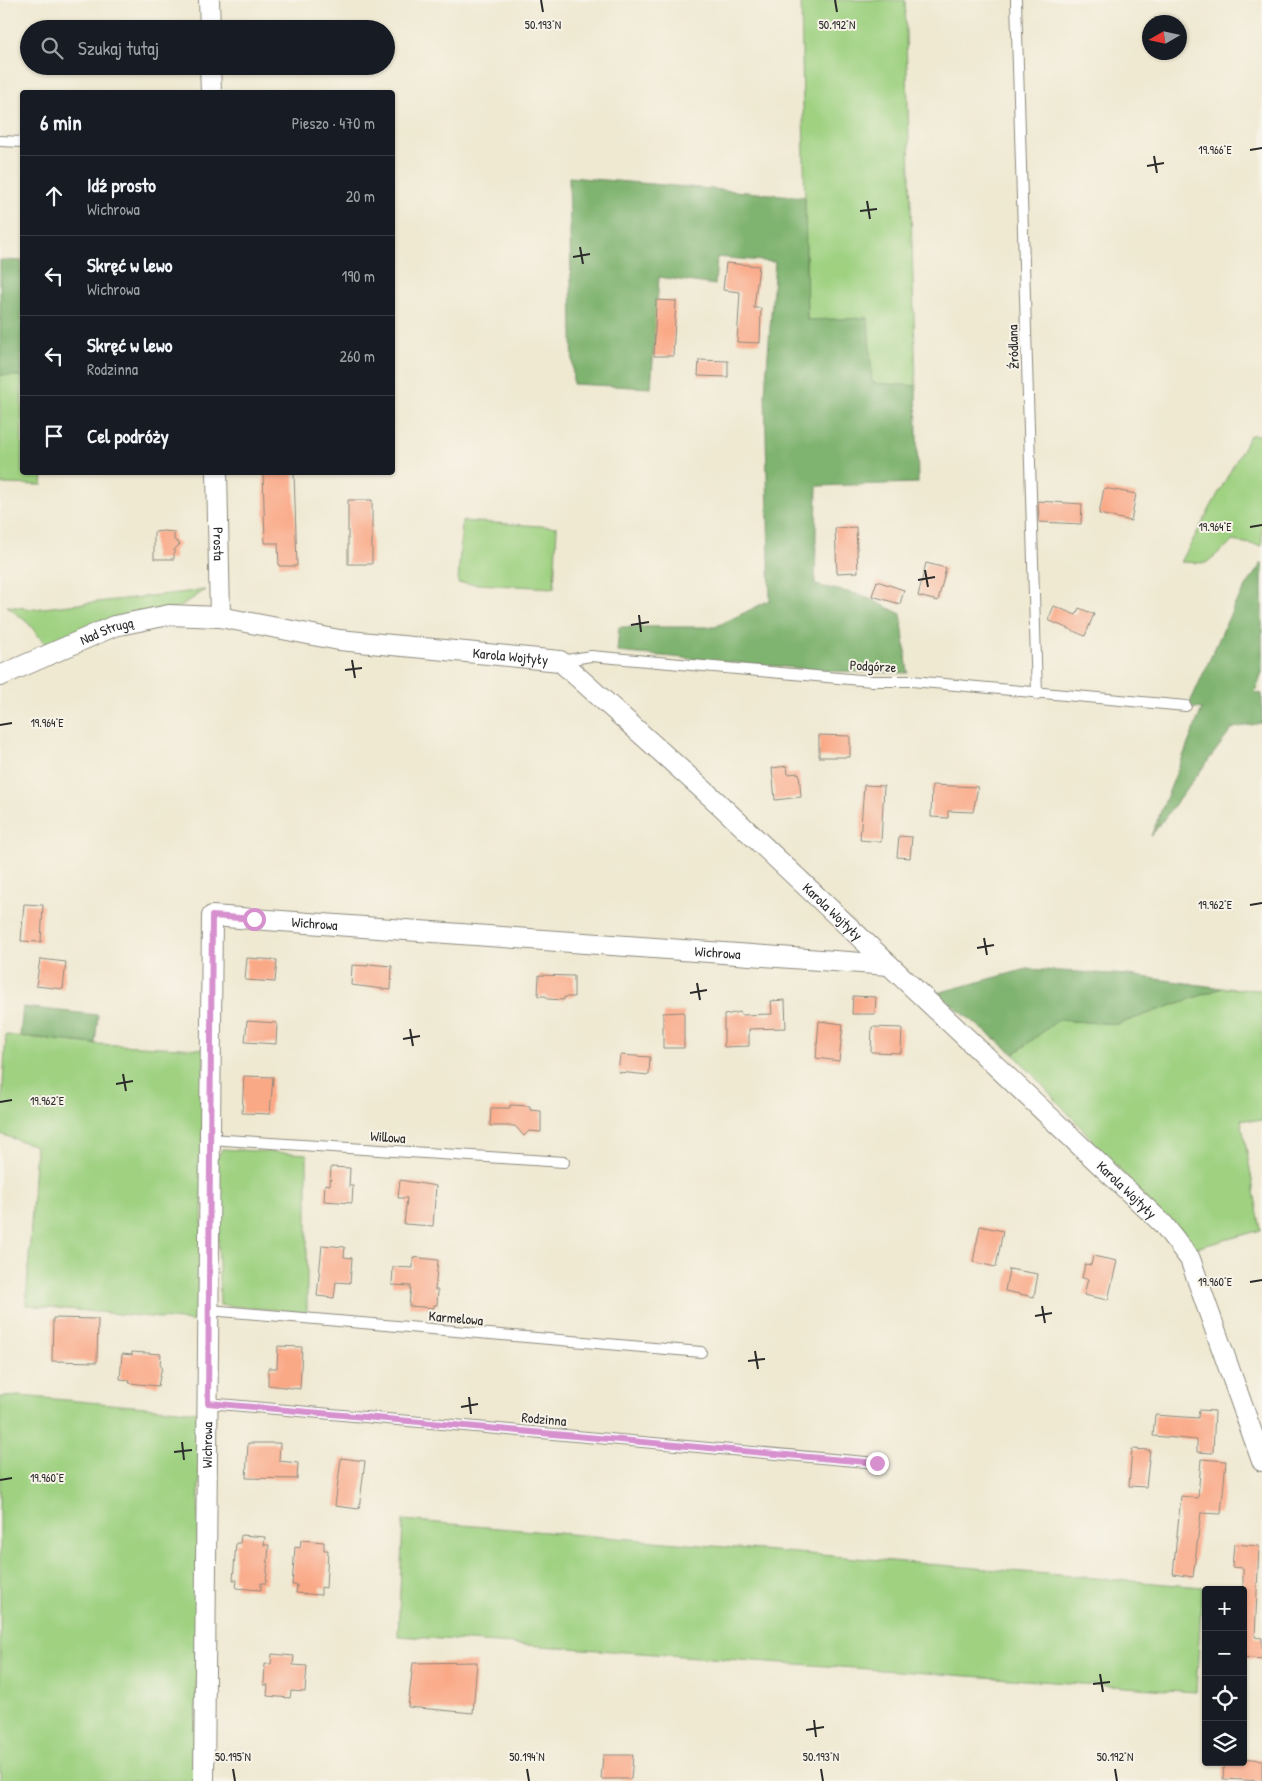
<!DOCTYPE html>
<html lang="pl">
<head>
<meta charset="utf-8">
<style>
  :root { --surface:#171b24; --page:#20242c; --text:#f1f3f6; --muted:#9ea1a6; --line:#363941 }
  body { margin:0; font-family:"Patrick Hand",sans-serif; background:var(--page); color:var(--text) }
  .controls { position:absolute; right:15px; bottom:15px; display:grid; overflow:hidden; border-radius:5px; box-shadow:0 1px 4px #0004 }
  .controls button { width:45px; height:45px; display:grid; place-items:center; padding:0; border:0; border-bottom:1px solid var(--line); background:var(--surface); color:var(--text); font:25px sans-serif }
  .compass { position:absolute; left:1142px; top:15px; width:45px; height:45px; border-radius:50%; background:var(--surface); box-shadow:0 1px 4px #0004; rotate:261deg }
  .stop { position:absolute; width:15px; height:15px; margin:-11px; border:4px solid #d690ce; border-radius:50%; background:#fff }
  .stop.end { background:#d690ce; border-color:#fff; box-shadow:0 1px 5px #0008 }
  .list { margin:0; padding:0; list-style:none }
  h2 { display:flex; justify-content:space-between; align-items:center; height:65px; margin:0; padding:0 20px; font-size:21px }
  h2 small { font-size:16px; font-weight:400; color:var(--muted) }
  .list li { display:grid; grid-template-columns:32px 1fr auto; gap:15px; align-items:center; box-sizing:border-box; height:80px; padding:0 20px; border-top:1px solid var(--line) }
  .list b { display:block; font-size:19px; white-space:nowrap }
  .list p { margin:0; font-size:16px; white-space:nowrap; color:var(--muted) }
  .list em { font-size:16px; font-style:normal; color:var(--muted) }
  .icon { flex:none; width:28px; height:28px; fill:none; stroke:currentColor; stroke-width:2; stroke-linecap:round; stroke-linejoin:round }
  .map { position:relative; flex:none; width:1262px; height:1781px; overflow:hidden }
  .search { position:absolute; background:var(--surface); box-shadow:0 1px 4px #0004; left:20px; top:20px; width:375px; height:55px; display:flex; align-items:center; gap:12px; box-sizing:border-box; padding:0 18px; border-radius:28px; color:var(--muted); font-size:19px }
  .panel { position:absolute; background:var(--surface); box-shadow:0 1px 4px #0004; left:20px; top:90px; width:375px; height:385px; border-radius:5px }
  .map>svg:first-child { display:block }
  .green { fill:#9fd181; stroke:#657e56 }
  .forest { fill:#7fb36f; stroke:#556f4d }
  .building { fill:#faa987 }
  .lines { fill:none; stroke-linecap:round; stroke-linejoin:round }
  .service-casing { stroke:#8d8a7e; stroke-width:12 }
  .minor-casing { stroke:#8d8a7e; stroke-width:22 }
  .service { stroke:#fff; stroke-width:10 }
  .minor { stroke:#fff; stroke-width:20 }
  .route { stroke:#d690ce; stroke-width:6 }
  .ticks { fill:none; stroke:#2b2b2b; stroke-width:2 }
  .labels { text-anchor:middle; stroke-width:4; stroke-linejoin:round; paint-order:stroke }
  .street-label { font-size:14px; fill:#2b2b2b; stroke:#f7f3e8 }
  .ticks-label { font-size:12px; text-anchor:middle; fill:#2b2b2b; stroke:#f7f3e8; stroke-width:4; stroke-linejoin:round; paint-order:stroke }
</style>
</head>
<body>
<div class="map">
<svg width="1262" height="1781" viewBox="0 0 1262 1781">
  <rect width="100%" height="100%" fill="#f7f3e8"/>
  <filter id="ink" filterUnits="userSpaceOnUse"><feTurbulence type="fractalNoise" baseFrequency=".02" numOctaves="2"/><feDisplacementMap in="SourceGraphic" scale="10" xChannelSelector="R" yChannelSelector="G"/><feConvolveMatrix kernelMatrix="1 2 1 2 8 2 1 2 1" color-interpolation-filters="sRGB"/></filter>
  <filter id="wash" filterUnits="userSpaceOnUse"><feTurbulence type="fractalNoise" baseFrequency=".0096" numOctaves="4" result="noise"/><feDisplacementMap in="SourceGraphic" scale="20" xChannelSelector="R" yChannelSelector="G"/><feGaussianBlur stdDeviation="1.12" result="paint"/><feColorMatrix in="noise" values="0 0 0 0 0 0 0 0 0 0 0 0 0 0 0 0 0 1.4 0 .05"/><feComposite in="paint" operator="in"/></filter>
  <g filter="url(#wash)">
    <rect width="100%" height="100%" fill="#efe9d2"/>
    <path class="green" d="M801 0H905L916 386 872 383 867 318 807 321Z
      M0 375 22 376V472L43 473 42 485 0 484Z
      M1250 435H1262V546L1233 541 1206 563 1181 562Z
      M462 521 557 527 554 588 458 583Z
      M205 590 182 606 46 645 28 623 7 606 34 609Z
      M1222 988 1262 990V1121L1241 1119 1261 1230 1192 1249 1014 1054 1058 1020 1118 1024Z
      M6 1035 95 1044 204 1049 201 1322 26 1305 36 1146 0 1134Z
      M222 1149 307 1154V1313L220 1305 216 1160Z
      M21 1396 200 1412 195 1781H0V1397Z
      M403 1520 1202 1587 1196 1692 398 1636Z"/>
    <path class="forest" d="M569 177 805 197 807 320 868 318 872 383 916 386 918 483 817 486 815 585 861 595 901 614 908 673 829 671 617 652 619 627H715L770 600 765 394 775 262 717 257 715 285 659 277 651 388 573 384Z
      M0 260 22 261V376L0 375Z
      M1262 562V672L1255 692 1262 694V723L1233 728 1151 836 1202 709 1188 707 1235 604Z
      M1027 969 1128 975 1222 988 1118 1024 1058 1020 1014 1054 937 993Z
      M23 1007 98 1015 95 1044 20 1036Z"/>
    <g id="blocks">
      <path class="building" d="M726 263 759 266 754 308H761L760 343 737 342 740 292 723 290Z
        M656 300 676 301 673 356H654Z
        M699 360 728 361V377L698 376Z
        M263 472H294L297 566H279L278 543H265Z
        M1104 488 1136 494 1131 521 1099 514Z
        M348 500H372V564H348Z
        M1038 501 1082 504 1081 524 1039 522Z
        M856 527 858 572 837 573 835 528Z
        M164 531 174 532V540L180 544 174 550V559H154V532Z
        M926 563 946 568 938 601 918 596Z
        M877 581 904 590 900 604 872 596Z
        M1054 606 1076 615 1079 608 1094 614 1085 636 1048 620Z
        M819 735 850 736V757H819Z
        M787 766 788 774 799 773 801 797 775 800 772 768Z
        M864 785 884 786 881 842 860 840Z
        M932 785 978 787 973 812 948 811V818L931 817Z
        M899 836 912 837 910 858 897 857Z
        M24 904 43 905 41 942 21 941Z
        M247 958 277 960 275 982 245 980Z
        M40 959 66 962 63 989 36 986Z
        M368 964 392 966 391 990 351 985 352 965 368 966Z
        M539 975 574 976V997H564V1000L547 999 546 996H538Z
        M853 996 876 997 875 1014H852Z
        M785 1000 786 1028 749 1029V1046L724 1047V1015L740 1012 742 1015 772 1014 771 1001Z
        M684 1012V1048H663V1013Z
        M247 1021 277 1023 276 1044 245 1042Z
        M819 1021 843 1024 839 1061 816 1058Z
        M872 1027 902 1028 901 1053 871 1052Z
        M620 1055 650 1057 649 1075 618 1072Z
        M244 1076 273 1077 270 1114 242 1113Z
        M510 1105 530 1106V1110L541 1111V1132L529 1131 524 1136 515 1126H490L491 1108H510Z
        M331 1167 350 1168 349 1186H353L352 1203 324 1201 325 1184 330 1185Z
        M400 1180 436 1186 433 1226 404 1224 407 1198H398Z
        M980 1226 1003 1231 996 1267 973 1262Z
        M322 1245 345 1247 344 1257 352 1258 350 1283 336 1282 334 1298 317 1296Z
        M1093 1256 1117 1261 1108 1300 1084 1295 1088 1279 1082 1278 1085 1264 1091 1265Z
        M413 1257 438 1260 435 1290H438L437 1305H434V1308L409 1306 411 1286 392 1285 393 1267 413 1268Z
        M1009 1269 1038 1274 1034 1297 1005 1291Z
        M53 1318 98 1319 97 1362 52 1361Z
        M278 1346 302 1347 300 1389 268 1385V1368H277Z
        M132 1352 161 1354 160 1365 162 1367 158 1386 129 1383 130 1380 120 1379 122 1354 132 1355Z
        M1199 1410 1215 1411 1213 1453 1197 1452V1440L1153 1436 1155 1415 1198 1418Z
        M248 1443H280L279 1461 298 1463 297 1479 246 1478Z
        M1132 1449 1150 1450 1146 1487 1129 1486Z
        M341 1458 365 1461 359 1509 335 1506Z
        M1201 1459 1226 1461 1221 1514 1201 1513 1193 1577 1173 1574 1181 1496 1198 1498Z
        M241 1535 265 1537 264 1545H269L266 1583H261V1590L236 1588 237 1580H233L236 1543H240Z
        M301 1540 324 1542V1550H328L326 1588 321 1587V1595L296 1593 297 1585H292L295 1547 300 1548Z
        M1234 1544 1259 1546 1255 1637 1262 1638V1659L1243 1657V1568L1232 1567Z
        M272 1654 294 1656 293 1665 307 1666 305 1692 291 1691 290 1698 267 1696 268 1685H264L265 1664H271Z
        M477 1662 473 1713 408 1707 413 1663Z
        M603 1755H633L631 1779H601Z
        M1243 1758 1262 1760V1781L1223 1779 1224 1762H1243Z"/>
    </g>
  </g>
  <g filter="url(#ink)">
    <use href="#blocks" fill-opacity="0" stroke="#8d8a7e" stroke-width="1"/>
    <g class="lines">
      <g class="service-casing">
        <path id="service" d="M1016 0 1037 694
          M0 141 22 142
          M561 661 591 656 872 681H912L1186 706
          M210 1139 564 1162
          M209 1310 701 1352
          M208 1403 877 1463"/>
      </g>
      <g class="minor-casing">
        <g id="minor">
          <path d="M209 0 210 29"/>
          <path d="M210 66 211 92"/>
          <path id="s1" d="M217 472 220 617"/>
          <path id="s2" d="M0 676 114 626 169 615 220 617 339 640 560 661 718 803 1164 1225 1190 1259 1262 1461"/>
          <path id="s3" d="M204 1781 212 916 889 965"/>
        </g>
      </g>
      <use href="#service" class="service"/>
      <use href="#minor" class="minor"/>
    </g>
  </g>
  <g class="lines" filter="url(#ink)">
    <path class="route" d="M254 919 212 916 208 1403 877 1463"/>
  </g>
  <path class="ticks" d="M541 0 543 12M835 0 837 12M1250 150 1262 148M1154 156 1157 173M1147 166 1164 163M867 201 870 219M860 211 877 209M580 247 583 264M573 257 590 254M1250 527 1262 525M925 570 928 587M918 580 935 577M639 615 641 632M631 625 649 622M352 660 355 678M345 670 362 668M0 725 12 723M1250 905 1262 903M984 938 987 955M977 948 994 945M697 983 700 1000M690 993 707 990M410 1029 413 1046M403 1039 420 1036M123 1074 126 1091M116 1084 133 1081M0 1102 12 1100M1250 1282 1262 1280M1042 1306 1045 1323M1035 1316 1052 1313M755 1351 758 1369M748 1361 765 1359M469 1397 471 1414M461 1407 478 1404M182 1442 184 1460M174 1452 192 1450M0 1480 12 1478M1100 1674 1103 1692M1093 1684 1110 1682M814 1720 816 1737M806 1730 824 1727M233 1769 235 1781M527 1769 529 1781M821 1769 823 1781M1115 1769 1117 1781"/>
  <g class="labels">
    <g class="street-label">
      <text transform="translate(1013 347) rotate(-92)" y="5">Źródlana</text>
      <text dy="5" stroke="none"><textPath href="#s1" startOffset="72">Prosta</textPath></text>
      <text dy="5" stroke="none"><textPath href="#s2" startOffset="116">Nad Strugą</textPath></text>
      <text dy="5" stroke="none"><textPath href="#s2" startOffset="525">Karola Wojtyły</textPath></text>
      <text transform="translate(873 666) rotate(3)" y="5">Podgórze</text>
      <text dy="5" stroke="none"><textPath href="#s2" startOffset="945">Karola Wojtyły</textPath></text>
      <text dy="5" stroke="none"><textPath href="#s3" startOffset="968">Wichrowa</textPath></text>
      <text dy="5" stroke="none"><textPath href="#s3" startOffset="1372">Wichrowa</textPath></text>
      <text transform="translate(388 1137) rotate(4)" y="5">Willowa</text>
      <text dy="5" stroke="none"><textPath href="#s2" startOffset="1350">Karola Wojtyły</textPath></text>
      <text transform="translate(456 1318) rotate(5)" y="5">Karmelowa</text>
      <text transform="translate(544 1419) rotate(5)" y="5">Rodzinna</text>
      <text dy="5" stroke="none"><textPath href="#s3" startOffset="336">Wichrowa</textPath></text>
    </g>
  </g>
  <g class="ticks-label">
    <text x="543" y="29">50.193°N</text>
    <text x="837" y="29">50.192°N</text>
    <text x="1215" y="154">19.966°E</text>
    <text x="1215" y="531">19.964°E</text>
    <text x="47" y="727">19.964°E</text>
    <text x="1215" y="909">19.962°E</text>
    <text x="47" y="1105">19.962°E</text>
    <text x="1215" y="1286">19.960°E</text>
    <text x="47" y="1482">19.960°E</text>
    <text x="233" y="1761">50.195°N</text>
    <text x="527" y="1761">50.194°N</text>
    <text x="821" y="1761">50.193°N</text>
    <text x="1115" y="1761">50.192°N</text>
  </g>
</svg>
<div class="controls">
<button>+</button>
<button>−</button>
<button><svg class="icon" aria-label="locate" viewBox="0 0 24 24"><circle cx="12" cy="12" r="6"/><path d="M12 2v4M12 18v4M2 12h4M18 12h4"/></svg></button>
<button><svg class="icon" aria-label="layers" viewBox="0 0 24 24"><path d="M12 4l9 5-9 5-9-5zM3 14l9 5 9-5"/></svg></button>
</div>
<svg class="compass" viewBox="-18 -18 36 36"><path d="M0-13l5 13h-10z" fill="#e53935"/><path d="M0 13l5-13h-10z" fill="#9ea1a6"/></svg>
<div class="stop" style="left:254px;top:919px"></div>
<div class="stop end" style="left:877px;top:1463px"></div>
<div class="search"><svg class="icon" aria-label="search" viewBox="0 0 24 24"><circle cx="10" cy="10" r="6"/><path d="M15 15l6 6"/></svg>Szukaj tutaj</div>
<section class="panel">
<h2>6 min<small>Pieszo · 470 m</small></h2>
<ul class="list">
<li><svg class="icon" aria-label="ahead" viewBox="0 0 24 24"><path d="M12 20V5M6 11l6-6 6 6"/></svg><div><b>Idź prosto</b><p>Wichrowa</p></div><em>20 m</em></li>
<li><svg class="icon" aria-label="left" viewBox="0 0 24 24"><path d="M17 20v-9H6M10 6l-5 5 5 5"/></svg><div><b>Skręć w lewo</b><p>Wichrowa</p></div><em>190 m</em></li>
<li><svg class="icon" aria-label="left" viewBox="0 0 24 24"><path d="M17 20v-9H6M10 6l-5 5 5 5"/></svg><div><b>Skręć w lewo</b><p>Rodzinna</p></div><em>260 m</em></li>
<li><svg class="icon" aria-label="arrive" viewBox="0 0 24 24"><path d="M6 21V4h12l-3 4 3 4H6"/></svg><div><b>Cel podróży</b></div></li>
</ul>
</section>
</div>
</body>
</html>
